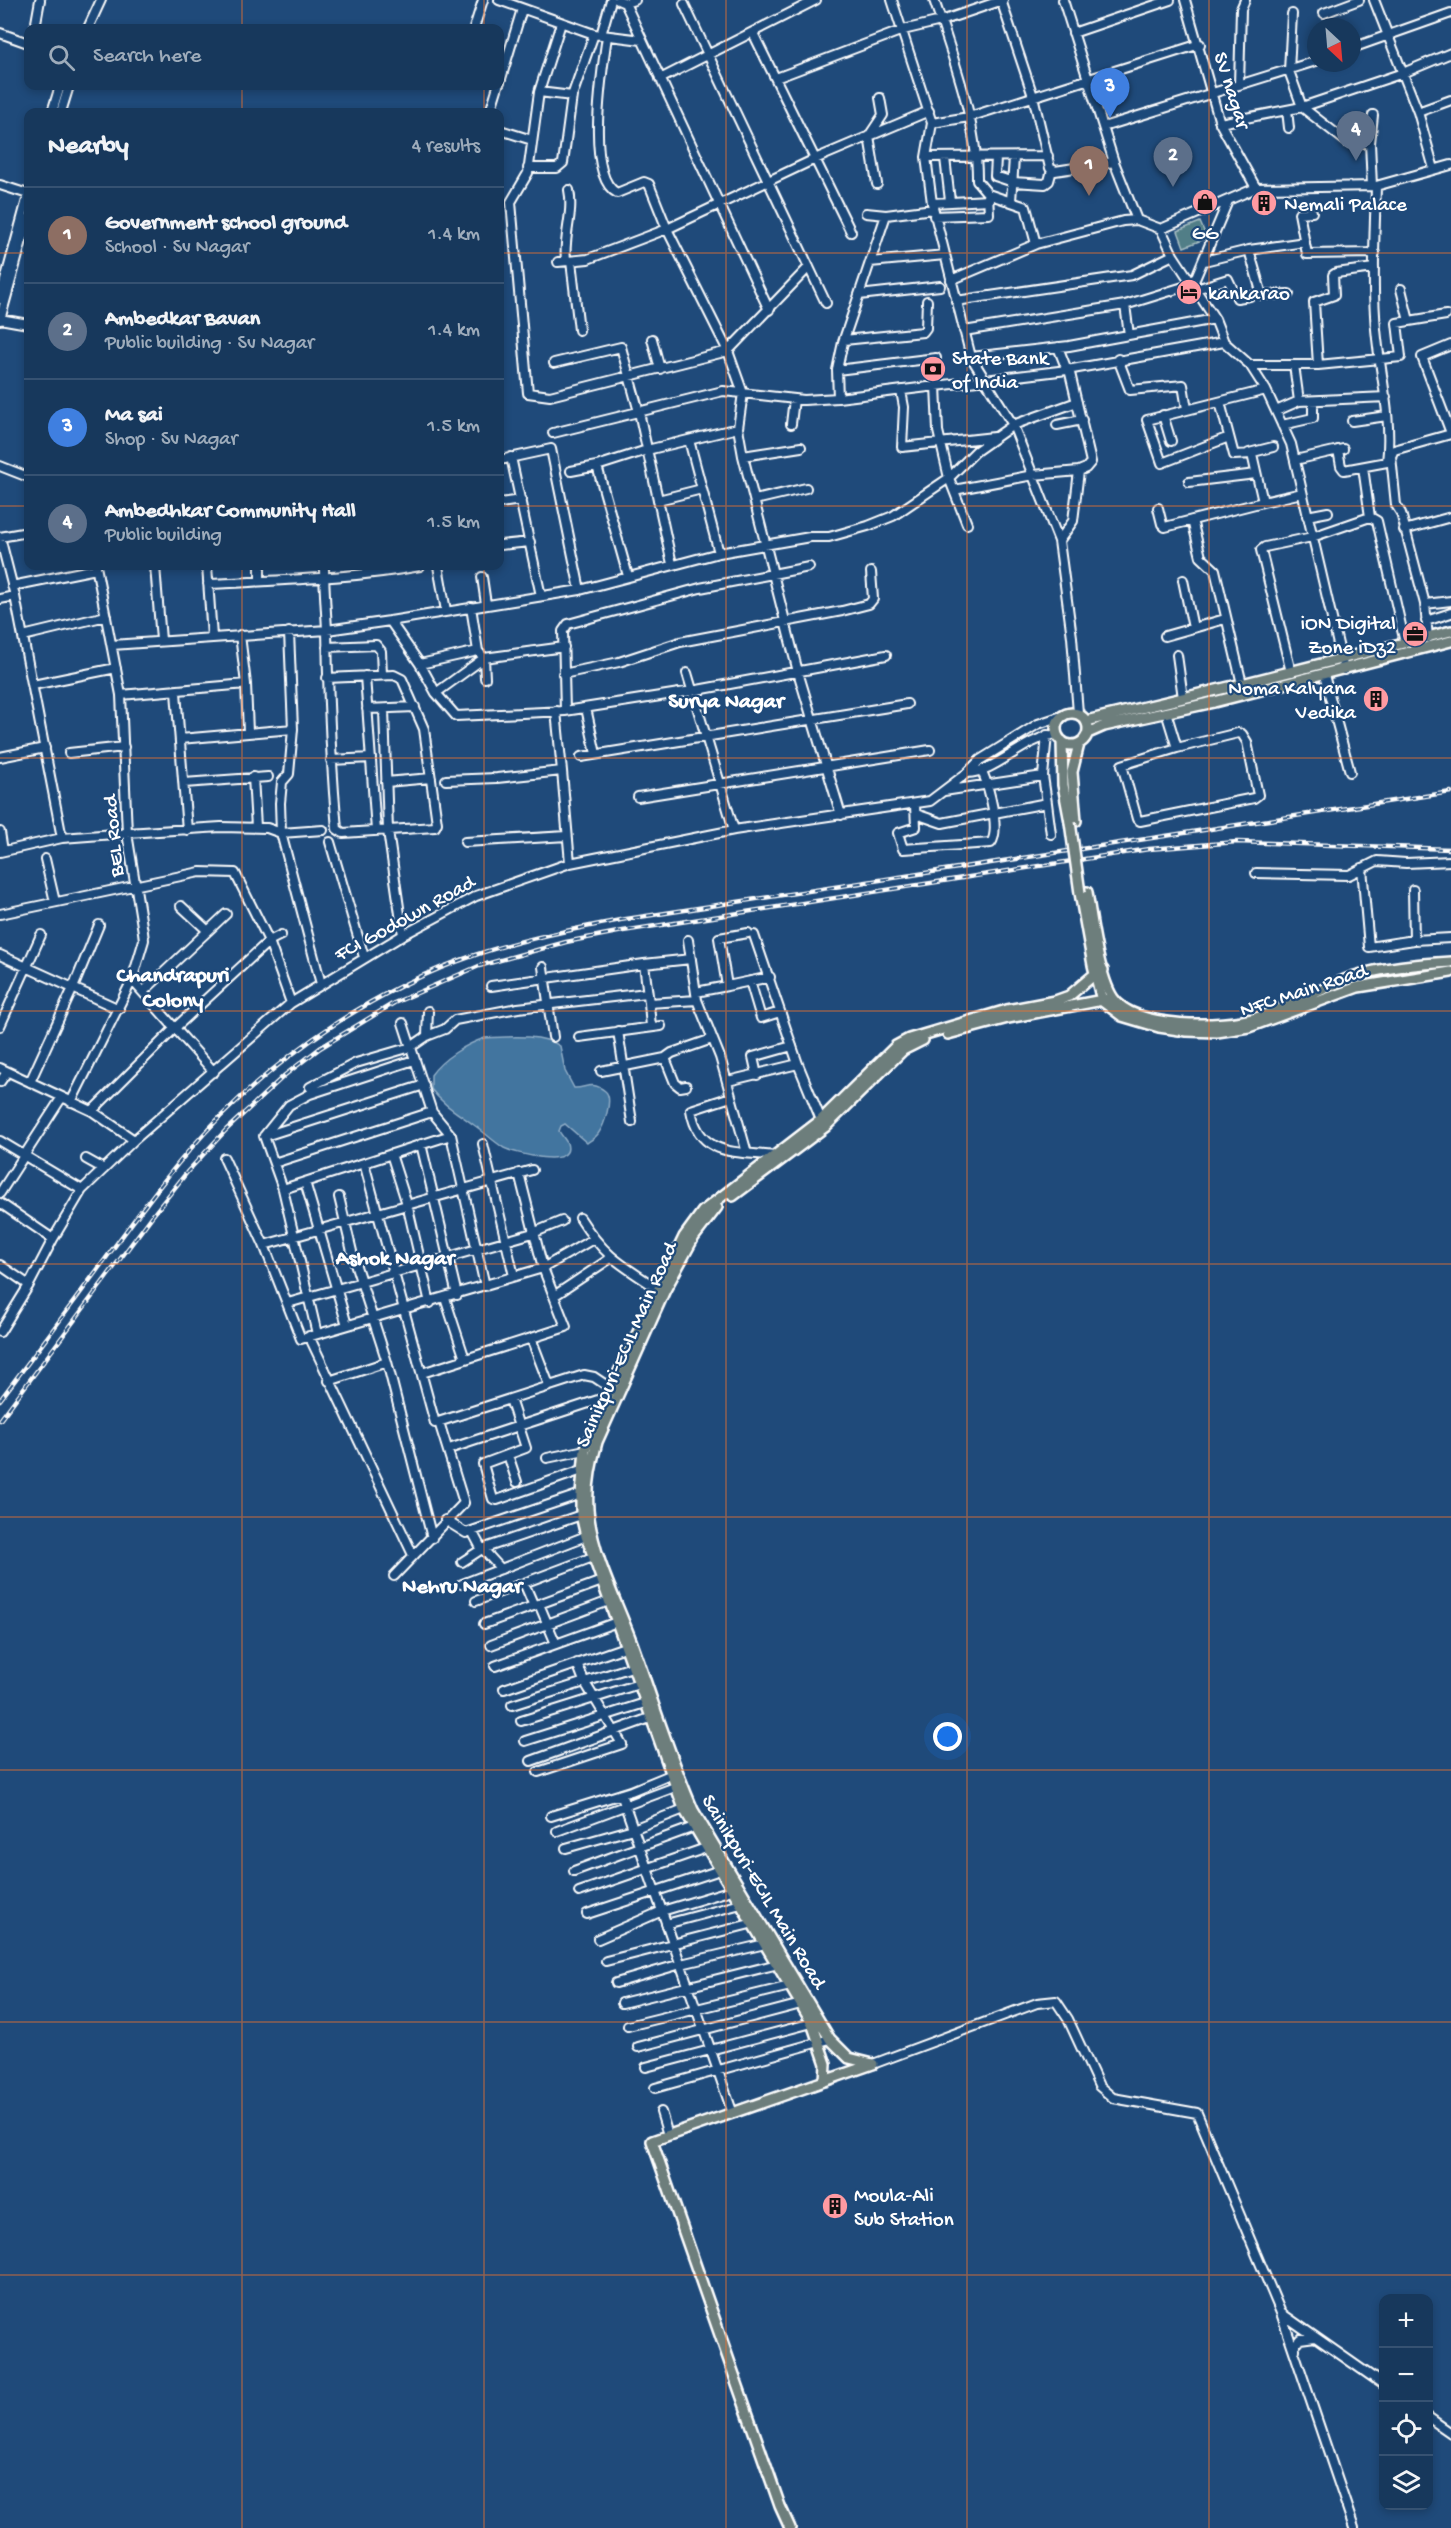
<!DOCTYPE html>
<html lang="en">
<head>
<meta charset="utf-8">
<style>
  :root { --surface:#17385c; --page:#203f62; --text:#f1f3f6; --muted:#9eacbb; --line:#365272; --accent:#ff9aa2 }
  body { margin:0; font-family:"Gochi Hand",sans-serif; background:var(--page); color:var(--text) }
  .controls { position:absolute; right:18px; bottom:18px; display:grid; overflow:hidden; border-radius:12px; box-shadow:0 3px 9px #0003 }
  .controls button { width:54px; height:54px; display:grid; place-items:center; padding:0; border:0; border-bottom:2px solid var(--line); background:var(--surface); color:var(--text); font:30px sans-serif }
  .compass { position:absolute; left:1307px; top:18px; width:54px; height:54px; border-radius:50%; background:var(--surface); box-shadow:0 3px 9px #0003; rotate:154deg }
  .you { position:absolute; left:948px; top:1737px; width:21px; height:21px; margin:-15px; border:4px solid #fff; border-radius:50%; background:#1a73e8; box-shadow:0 0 0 9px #1a73e833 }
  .badge { display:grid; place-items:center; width:39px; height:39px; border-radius:50%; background:var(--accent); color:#fff; font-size:20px; font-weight:700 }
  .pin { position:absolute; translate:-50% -50px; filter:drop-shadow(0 2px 3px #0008) }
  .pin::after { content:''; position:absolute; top:32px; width:21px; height:18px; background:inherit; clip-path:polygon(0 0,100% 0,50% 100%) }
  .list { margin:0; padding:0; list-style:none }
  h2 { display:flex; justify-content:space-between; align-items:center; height:78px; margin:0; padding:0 24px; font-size:26px }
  h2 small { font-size:20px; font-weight:400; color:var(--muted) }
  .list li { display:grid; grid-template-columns:39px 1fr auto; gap:18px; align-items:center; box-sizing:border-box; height:96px; padding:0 24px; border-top:2px solid var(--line) }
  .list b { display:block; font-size:22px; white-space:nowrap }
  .list p { margin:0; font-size:20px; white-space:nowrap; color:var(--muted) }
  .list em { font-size:20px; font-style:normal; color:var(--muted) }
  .icon { flex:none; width:33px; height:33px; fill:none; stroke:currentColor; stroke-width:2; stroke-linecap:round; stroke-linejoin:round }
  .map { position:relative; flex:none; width:1451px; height:2528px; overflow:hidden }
  .search { position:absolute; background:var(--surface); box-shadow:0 3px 9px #0003; left:24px; top:24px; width:480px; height:66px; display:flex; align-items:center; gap:15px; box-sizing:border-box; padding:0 21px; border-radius:12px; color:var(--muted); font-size:22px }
  .panel { position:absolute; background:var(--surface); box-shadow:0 3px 9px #0003; left:24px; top:108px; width:480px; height:462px; border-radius:12px }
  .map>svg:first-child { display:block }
  .green { fill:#517e87; stroke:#a8bec3; stroke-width:1.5 }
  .water { fill:#43749f; stroke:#8eacc5; stroke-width:1.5 }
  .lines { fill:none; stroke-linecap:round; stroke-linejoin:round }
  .minor-casing { stroke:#fff; stroke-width:12 }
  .major-casing { stroke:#fff; stroke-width:14 }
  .minor { stroke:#1f4a7a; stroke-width:8 }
  .major { stroke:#6d7e7c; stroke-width:9 }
  .rail-casing { stroke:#fff; stroke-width:4.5 }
  .rail { stroke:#1f4a7a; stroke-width:2; stroke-dasharray:7; stroke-linecap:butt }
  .major-bridge-casing { stroke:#fff; stroke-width:14; stroke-linecap:butt }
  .major-bridge { stroke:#6d7e7c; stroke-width:9 }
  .grid { fill:none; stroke:#eb7230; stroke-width:1.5; stroke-opacity:0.55 }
  .labels { text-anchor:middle; stroke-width:4.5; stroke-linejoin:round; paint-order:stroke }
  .street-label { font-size:21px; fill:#fff; stroke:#1f4a7a }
  .poi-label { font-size:21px; fill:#fff; stroke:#1f4a7a; text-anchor:start }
  .neighbourhood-label { font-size:22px; font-weight:bold; fill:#fff; stroke:#1f4a7a }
</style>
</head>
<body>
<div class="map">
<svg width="1451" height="2528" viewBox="0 0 1451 2528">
  <rect width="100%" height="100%" fill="#1f4a7a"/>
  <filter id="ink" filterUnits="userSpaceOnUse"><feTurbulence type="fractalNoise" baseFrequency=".0167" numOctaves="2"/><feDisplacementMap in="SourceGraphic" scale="12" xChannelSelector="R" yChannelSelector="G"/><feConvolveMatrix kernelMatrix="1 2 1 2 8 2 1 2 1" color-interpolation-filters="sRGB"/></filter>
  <g filter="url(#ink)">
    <path class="green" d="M1200 222 1207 238 1184 247 1178 231Z"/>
    <path class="water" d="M485 1038C506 1037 541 1033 560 1046L565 1071 574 1088C585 1089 591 1080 605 1091 614 1098 604 1126 598 1134 595 1138 591 1140 587 1143L565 1124 561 1126 559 1131C561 1135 565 1139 567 1143 576 1170 514 1153 504 1148 493 1141 484 1132 474 1125 458 1113 443 1105 431 1089V1075C442 1059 466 1044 485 1038Z"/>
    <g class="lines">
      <g class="minor-casing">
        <path id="minor" d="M499 0 594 34 642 40
          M618 0 625 3 635 0
          M892 0 932 123 926 157 932 203 971 357 1013 425 1059 541 1072 637 1078 713
          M934 0C952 54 978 124 977 181L988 194 1026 207 1036 244
          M1001 0 1033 96 1050 168 1055 171 1114 162
          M1063 0 1114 162 1137 220
          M1185 0 1220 123 1256 188
          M1374 0 1418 112 1434 169
          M625 3 769 310
          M684 4 826 303
          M1324 13 1359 0
          M1292 14 1289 71 1302 107 1348 143H1370
          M561 23 539 92 528 173 511 202 528 393 550 396 728 351 809 267
          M35 28 40 0
          M88 28 101 0
          M474 28 483 0
          M0 33 28 43
          M753 33 851 232
          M1073 33 1170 0
          M601 35 611 0
          M607 36C603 66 584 176 617 193L644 182 649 184 667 229 728 351 743 393 738 428 743 456 798 672 841 815
          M1352 48 1451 13
          M776 78 903 30 941 21 1003 0
          M660 79 816 0
          M500 82 522 9
          M1239 85 1241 9 1245 0
          M572 96 594 34
          M1287 110 1289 128
          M52 112 60 86
          M61 112 69 86
          M490 112 498 86
          M1418 112 1451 100
          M932 123 969 117 1200 44
          M1220 123 1302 107 1403 73 1451 53
          M1103 127 1316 61
          M500 130 532 140
          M926 157 1048 156
          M945 158 950 201
          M996 158 995 176 1013 182 1045 184 1049 181 1052 170
          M528 168H557L563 163 572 96 539 92
          M877 184 869 136 883 115 880 98
          M0 185 28 194
          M1372 186 1370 143 1373 115
          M1011 201 1014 158
          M932 203 989 200
          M1312 212 1299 213 1307 254 1375 253
          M866 213 886 215
          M934 216 989 214 988 194
          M1161 229 1173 255 1215 319 1224 342 1250 365 1266 390 1291 444 1344 670
          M1249 250 1262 295 1289 294
          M566 261C563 236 574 214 569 190
          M571 261 579 330
          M1204 261 1249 250 1305 242
          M558 262 588 259 667 229 815 159 929 111
          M870 262 945 255
          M951 280 1036 244 1123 221 1137 220 1161 229 1256 188 1376 186 1451 165
          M1196 289 1228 279 1237 298 1250 296
          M1401 289 1409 321
          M859 295 940 286
          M0 299 28 196
          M956 301 1132 275 1173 255
          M1125 305 1129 335
          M0 319 28 324
          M0 320 28 219
          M964 331 1125 305 1193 284 1228 201
          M652 339 660 369
          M844 340 923 332 926 328 927 301
          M1451 345 1422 357 1451 433
          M1058 347 1067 370
          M971 357 1069 346 1215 319
          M1118 359 1130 390 1183 385 1187 409
          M554 363 621 347 639 412 672 564
          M1250 365H1318L1401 357 1397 323 1446 315
          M1294 365 1299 401
          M1318 365 1314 302 1334 295 1333 275 1336 273 1374 268
          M837 370 843 342 886 215 933 209
          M936 385 938 431 949 478 967 524
          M901 391 904 407 902 447 994 437
          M838 398 837 370 936 358
          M1276 411 1299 401 1386 397
          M1163 415 1171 441
          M1352 421 1387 416
          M791 424 794 399
          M1057 425 1082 420
          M1282 425 1313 418V401
          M553 433 723 391 804 400 838 398 1067 370 1224 342
          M1229 437 1162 463 1147 420 1266 390
          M689 440 719 553
          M1338 450 1341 466 1344 470 1387 462C1393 413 1377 364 1375 315 1372 272 1375 229 1376 186
          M1249 453 1273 447
          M743 456 801 447
          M511 457 541 596
          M500 460 551 449 580 590
          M1295 460 1343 449
          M0 466 28 477
          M597 466 628 576
          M1363 467 1370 517
          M571 471 597 466 647 450 738 428
          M1189 482 1256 474
          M954 490 1033 475 1079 471 1086 468 1091 462 1069 369
          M658 500 702 489
          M755 500 806 488
          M1263 502 1302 493
          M500 503 521 500
          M1158 508 1162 524 1165 527 1263 502 1252 454 1234 455 1220 402
          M1307 516 1328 512
          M1192 520 1201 557 1215 570 1242 684
          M1404 530 1451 517
          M28 532 0 537 15 596 62 838
          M1059 541 1073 521 1079 471
          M500 545 530 542
          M96 566 121 695 127 833 143 932 144 940 132 980 214 1072
          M155 566 161 640
          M207 566 212 637
          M260 566V581
          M324 566C324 587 326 609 327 630 328 697 331 763 337 829L343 833 435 827 437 823 424 729 402 679 394 675 327 678
          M438 566 446 611
          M482 577 486 604
          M1183 580 1193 628
          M208 584C280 580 350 579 420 566
          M12 586 96 569
          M0 599 15 596
          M1425 604 1451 601
          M471 607 478 651 484 658 564 647
          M390 621 420 664 478 651
          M1426 621 1451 613
          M240 635 246 684 248 732
          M23 636 106 616
          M1165 636 1225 619
          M1428 638 1425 604 1401 513 1396 505 1391 456 1394 450 1451 434
          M112 645 327 630 390 621 580 590 719 553 810 537H829L868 526 893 516 949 478 976 451 1013 425 1077 402
          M327 647 376 645 381 651 382 675
          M1177 655 1183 698
          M484 658 485 678
          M420 664 436 693 456 716 565 711 692 691 886 655
          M1291 672 1261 550 1265 547 1312 537 1370 517 1377 521 1405 643
          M687 673 734 830
          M563 674 619 662 680 642 842 611 869 604 873 599 871 572
          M1324 675 1350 772
          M365 676 376 831
          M33 685 116 668
          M176 692 187 830
          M436 693 484 658
          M121 695 246 684
          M586 708 596 754
          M367 709 415 707
          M384 709 388 831 403 935
          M556 711 562 771
          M565 711 563 631 568 624 700 588 809 567
          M1166 712 1177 748 1238 733 1242 734 1247 742 1258 795 1254 798 1140 821 1137 819 1122 765 1177 748
          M293 729 289 774 282 782 280 803 281 833 321 984
          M180 739 293 729 289 632
          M69 753 124 747
          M0 757 45 748
          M581 757 907 704
          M331 760 371 758
          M967 773C997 772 1022 739 1057 734
          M253 777 256 827
          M446 780 497 778 562 771 570 863
          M386 782 431 778
          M184 783 268 777
          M944 791 1043 776
          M638 797 930 750
          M1047 803 1051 834
          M915 805 916 827 898 833 903 849 991 843C1001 829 988 785 982 771
          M916 814 942 823 1047 803 1043 776 1047 735
          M0 832 3 851
          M330 842 364 957
          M465 842 567 836
          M0 852 62 838 127 833 221 827 267 828 281 833 323 830
          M45 859 55 902
          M1362 868 1369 947 1414 940 1451 938
          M1256 873 1349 875 1377 861 1406 863 1451 861
          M1413 890 1414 940
          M181 906 208 931
          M0 914 200 872 235 873 269 941 291 1003
          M748 933 719 938 727 986 770 977
          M754 935 798 1064 821 1120
          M688 940 697 1000 720 1057 747 1153
          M0 955 119 1009
          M644 964 691 959
          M543 967 553 1037
          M750 981 761 1018 780 1012
          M491 986 644 964 649 1003 697 1000
          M143 992 226 914
          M696 992 727 986
          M649 1003 651 1027
          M403 1023 432 1112 451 1135 485 1286
          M0 1026 41 935
          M618 1031 632 1122
          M427 1036 428 1011
          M579 1037 661 1026
          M665 1058 672 1053 712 1039
          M0 1068 92 1111 134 1140
          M601 1071 665 1058 675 1083 680 1087 686 1086
          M757 1075 753 1057 792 1046
          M728 1081 798 1064
          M0 1082 7 1072
          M30 1082 73 988 99 925
          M310 1087 356 1063 411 1047 427 1036 445 1029 455 1020 518 1008 647 993
          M731 1097 691 1110C699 1158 738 1151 776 1156
          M71 1102 132 980
          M92 1111 176 1027 269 941 281 935
          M264 1136 283 1189 317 1334
          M264 1136 289 1105 310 1094 414 1060
          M265 1136 424 1085
          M0 1141 82 1190
          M421 1144 457 1295
          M483 1144 514 1276
          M391 1154 407 1204 430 1303
          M224 1158 264 1245 301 1339 543 1268 593 1239
          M86 1159 104 1169
          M274 1163 432 1112
          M364 1163 435 1423 584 1375 594 1377 615 1391
          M305 1182 347 1325
          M283 1189 451 1135
          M0 1193 62 1097
          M339 1197 354 1260 387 1362 432 1538
          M0 1203 53 1239
          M580 1218C604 1256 620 1264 657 1288
          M264 1245 532 1170
          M0 1265 29 1285
          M554 1296 611 1258
          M445 1298 465 1359
          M288 1303 533 1233 562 1221
          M0 1332 29 1285 53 1239 82 1190 134 1140 291 1003 403 935 476 896 570 863 734 830 930 801 967 773 980 760 1038 724 1062 716
          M309 1336 413 1555
          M531 1338 549 1385
          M422 1373 566 1327 543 1268 519 1173
          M329 1381 387 1362
          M510 1399 526 1448 483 1464 493 1499 497 1500 582 1470
          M449 1449 607 1397
          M508 1455 517 1482
          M547 1458 585 1450
          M445 1520 466 1533 581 1494
          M472 1531 480 1546 501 1569
          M462 1562 482 1549 581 1515
          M394 1576 464 1503 439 1422
          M524 1583 534 1606
          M462 1584 586 1536
          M476 1601 593 1557
          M539 1604 556 1644
          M484 1624 602 1581
          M491 1645 609 1601
          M495 1666 617 1622
          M504 1689 625 1647
          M512 1705 632 1667
          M521 1721 639 1684
          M525 1741 645 1703
          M531 1761 650 1718
          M538 1772 622 1744 584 1681 577 1663
          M621 1794 732 2111
          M551 1816 631 1791 670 1775
          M557 1831 675 1787
          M566 1848 633 1829 684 1809
          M574 1871 694 1827
          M579 1892 706 1848
          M587 1914 720 1870
          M666 1924 741 1904
          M598 1939 662 1911 732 1890
          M606 1961 754 1923
          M616 1983 681 1964 765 1944
          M622 2003 778 1964
          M628 2026 790 1986
          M638 2047 801 2004
          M873 2064 1037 2003 1056 2001 1068 2019 1099 2086 1113 2098 1197 2113 1281 2313 1384 2385
          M646 2067 812 2023
          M655 2088 830 2039
          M661 2112 668 2135
          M1281 2313 1354 2528
          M1295 2350V2345L1300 2339 1315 2337
          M1428 2417 1451 2433"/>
      </g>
      <g class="major-casing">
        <path id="major" d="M1056 729a16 16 0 1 1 32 0a16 16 0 1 1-32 0Z
          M1086 721 1242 684 1451 631
          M1088 733 1104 726 1214 702 1451 641
          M1062 741 1063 785 1070 822
          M1076 821 1072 772 1079 744
          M1087 892C1091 917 1099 978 1113 998 1135 1030 1223 1027 1256 1018 1289 1008 1319 989 1352 977 1383 967 1419 964 1451 962
          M1080 893 1093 965 1102 1001 1122 1016 1159 1027 1186 1031 1217 1032 1249 1027 1358 987 1451 972
          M948 1034 1008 1018 1113 998
          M733 1196 825 1127 903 1050 923 1040
          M717 1207 694 1237 665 1290 597 1442C590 1466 585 1492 589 1518 595 1561 617 1602 632 1643 652 1698 669 1755 693 1810L830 2039 849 2058 873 2064
          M825 2081 826 2064 812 2023 684 1809 586 1536 581 1515V1494L585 1450 611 1388 684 1237 703 1211 821 1120 896 1046 909 1039 1007 1010 1055 1001 1069 996 1095 974 1103 970
          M790 2528 780 2506 652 2141 873 2064"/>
      </g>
      <use href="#minor" class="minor"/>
      <use href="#major" class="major"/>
      <g class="rail-casing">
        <path id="rail" d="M0 1400C37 1351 73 1303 109 1254 143 1208 177 1161 217 1120 289 1048 378 988 475 955 522 939 571 930 620 920L1451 792
          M0 1420 153 1215 188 1171 226 1130 285 1075 320 1048 394 1003 479 966 566 942 623 931 1149 849 1237 842 1451 849"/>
      </g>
      <use href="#rail" class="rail"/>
      <g class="major-bridge-casing">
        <path id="major-bridge" d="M1070 822 1080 893"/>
      </g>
      <use href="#major-bridge" class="major-bridge"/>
    </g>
  </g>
  <path class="grid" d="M242 0V28M484 0V28M726 0V2528M967 0V2528M1209 0V2528M242 86V112M484 86V112M0 253H28M500 253H1451M0 506H28M500 506H1451M242 566V2528M484 566V2528M0 758H1451M0 1011H1451M0 1264H1451M0 1517H1451M0 1770H1451M0 2022H1451M0 2275H1451"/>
  <defs>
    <g id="shop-disc" transform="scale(1.35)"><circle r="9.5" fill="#ff9aa2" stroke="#1f4a7a"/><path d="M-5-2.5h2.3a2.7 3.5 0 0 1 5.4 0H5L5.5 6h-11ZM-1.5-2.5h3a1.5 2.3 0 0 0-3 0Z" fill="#111"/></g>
    <g id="building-disc" transform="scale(1.35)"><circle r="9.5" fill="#ff9aa2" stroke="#1f4a7a"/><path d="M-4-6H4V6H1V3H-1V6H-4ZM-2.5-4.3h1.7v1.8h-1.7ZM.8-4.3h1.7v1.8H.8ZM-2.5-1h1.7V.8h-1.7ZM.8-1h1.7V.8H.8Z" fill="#111"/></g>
    <g id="hotel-disc" transform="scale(1.35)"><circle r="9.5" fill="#ff9aa2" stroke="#1f4a7a"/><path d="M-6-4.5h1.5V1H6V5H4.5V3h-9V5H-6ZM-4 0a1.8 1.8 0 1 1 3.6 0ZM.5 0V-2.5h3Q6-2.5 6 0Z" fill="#111"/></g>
    <g id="bank-disc" transform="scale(1.35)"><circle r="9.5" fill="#ff9aa2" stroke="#1f4a7a"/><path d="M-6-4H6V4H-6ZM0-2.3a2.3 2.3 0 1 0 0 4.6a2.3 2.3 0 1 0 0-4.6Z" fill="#111"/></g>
    <g id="office-disc" transform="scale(1.35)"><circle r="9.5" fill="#ff9aa2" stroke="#1f4a7a"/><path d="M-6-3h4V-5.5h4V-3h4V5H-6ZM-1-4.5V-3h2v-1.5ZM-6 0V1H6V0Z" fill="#111"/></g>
  </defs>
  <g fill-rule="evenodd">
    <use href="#shop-disc" x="1205" y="202"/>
    <use href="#building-disc" x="1264" y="203"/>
    <use href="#hotel-disc" x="1189" y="292"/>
    <use href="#bank-disc" x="933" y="369"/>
    <use href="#office-disc" x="1415" y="634"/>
    <use href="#building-disc" x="1376" y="699"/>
    <use href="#building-disc" x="835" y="2206"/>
  </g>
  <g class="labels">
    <g class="street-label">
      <text transform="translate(1233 90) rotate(72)" y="7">SV nagar</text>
      <text transform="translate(112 836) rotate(-95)" y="7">BEL Road</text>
      <text transform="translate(404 917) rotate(-29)" y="7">FCI Godown Road</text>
      <text transform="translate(1303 989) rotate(-18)" y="7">NFC Main Road</text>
      <text transform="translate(625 1344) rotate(-66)" y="7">Sainikpuri-ECIL Main Road</text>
      <text transform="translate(765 1891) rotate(59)" y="7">Sainikpuri-ECIL Main Road</text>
    </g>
    <g class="poi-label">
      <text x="1284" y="210">Nemali Palace</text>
      <text x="1205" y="239" text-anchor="middle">GG</text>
      <text x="1208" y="299">kankarao</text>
      <text x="952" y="364">State Bank<tspan x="952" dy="24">of India</tspan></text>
      <text x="1396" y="629" text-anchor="end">iON Digital<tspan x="1396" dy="24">Zone iDz2</tspan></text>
      <text x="1356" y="694" text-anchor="end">Noma Kalyana<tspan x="1356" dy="24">Vedika</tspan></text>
      <text x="854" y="2201">Moula-Ali<tspan x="854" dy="24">Sub Station</tspan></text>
    </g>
    <g class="neighbourhood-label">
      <text x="726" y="707">Surya Nagar</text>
      <text x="173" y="981">Chandrapuri<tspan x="173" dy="25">Colony</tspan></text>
      <text x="395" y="1264">Ashok Nagar</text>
      <text x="462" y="1592">Nehru Nagar</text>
    </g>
  </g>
</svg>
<div class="controls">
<button>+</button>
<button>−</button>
<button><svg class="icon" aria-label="locate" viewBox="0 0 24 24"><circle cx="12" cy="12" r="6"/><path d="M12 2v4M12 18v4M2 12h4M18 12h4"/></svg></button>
<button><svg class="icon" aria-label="layers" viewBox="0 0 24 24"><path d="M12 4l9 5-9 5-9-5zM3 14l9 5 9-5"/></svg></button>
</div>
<svg class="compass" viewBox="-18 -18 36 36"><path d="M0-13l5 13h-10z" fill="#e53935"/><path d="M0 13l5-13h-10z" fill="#9eacbb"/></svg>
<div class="you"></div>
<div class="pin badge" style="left:1089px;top:196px;background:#8d6e63">1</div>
<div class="pin badge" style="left:1173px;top:187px;background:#5c6f8a">2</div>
<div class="pin badge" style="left:1110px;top:118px;background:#3f7fe0">3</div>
<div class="pin badge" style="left:1356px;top:161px;background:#5c6f8a">4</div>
<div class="search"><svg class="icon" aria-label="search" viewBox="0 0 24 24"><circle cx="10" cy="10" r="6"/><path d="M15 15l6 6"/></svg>Search here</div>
<section class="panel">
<h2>Nearby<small>4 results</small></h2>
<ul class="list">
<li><span class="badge" style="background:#8d6e63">1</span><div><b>Government school ground</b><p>School · Sv Nagar</p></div><em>1.4 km</em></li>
<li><span class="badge" style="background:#5c6f8a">2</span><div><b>Ambedkar Bavan</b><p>Public building · Sv Nagar</p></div><em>1.4 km</em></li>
<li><span class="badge" style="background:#3f7fe0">3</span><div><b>Ma sai</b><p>Shop · Sv Nagar</p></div><em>1.5 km</em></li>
<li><span class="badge" style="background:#5c6f8a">4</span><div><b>Ambedhkar Community Hall</b><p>Public building</p></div><em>1.5 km</em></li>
</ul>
</section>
</div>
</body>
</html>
